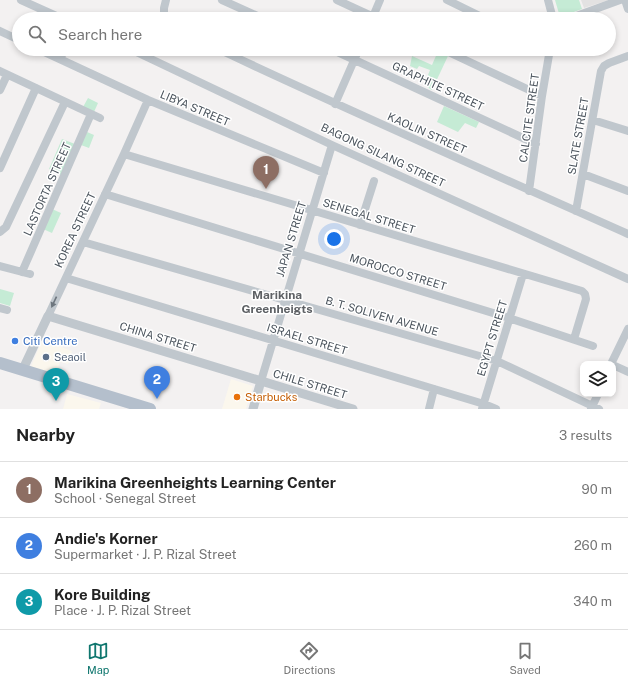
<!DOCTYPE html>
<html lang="en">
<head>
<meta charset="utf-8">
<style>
  :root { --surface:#fff; --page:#f2f2f2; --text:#222; --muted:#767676; --line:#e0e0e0; --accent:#0f766e }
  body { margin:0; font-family:"Public Sans",sans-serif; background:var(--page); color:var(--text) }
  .controls { position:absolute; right:12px; bottom:12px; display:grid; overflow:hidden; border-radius:8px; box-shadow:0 2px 6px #0003 }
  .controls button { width:36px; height:36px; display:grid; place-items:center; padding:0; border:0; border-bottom:1px solid var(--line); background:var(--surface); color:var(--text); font:20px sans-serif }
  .you { position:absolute; left:334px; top:239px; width:14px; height:14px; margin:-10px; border:3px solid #fff; border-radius:50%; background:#1a73e8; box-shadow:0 0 0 6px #1a73e833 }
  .badge { display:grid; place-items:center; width:26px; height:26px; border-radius:50%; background:var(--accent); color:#fff; font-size:13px; font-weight:700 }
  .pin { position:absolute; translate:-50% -33px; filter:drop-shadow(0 1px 2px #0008) }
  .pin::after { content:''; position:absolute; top:21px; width:14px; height:12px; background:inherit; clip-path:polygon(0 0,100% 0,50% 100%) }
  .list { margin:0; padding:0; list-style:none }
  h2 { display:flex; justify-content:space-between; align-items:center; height:52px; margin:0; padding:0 16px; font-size:17px }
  h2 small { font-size:13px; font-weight:400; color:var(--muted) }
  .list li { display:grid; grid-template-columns:26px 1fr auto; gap:12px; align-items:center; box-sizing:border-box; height:56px; padding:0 16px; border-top:1px solid var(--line) }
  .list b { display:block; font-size:15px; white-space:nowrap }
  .list p { margin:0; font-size:13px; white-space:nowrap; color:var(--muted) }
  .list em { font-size:13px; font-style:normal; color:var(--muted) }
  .icon { flex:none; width:22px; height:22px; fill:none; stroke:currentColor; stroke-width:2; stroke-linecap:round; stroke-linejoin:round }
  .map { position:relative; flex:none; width:628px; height:409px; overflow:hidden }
  .search { position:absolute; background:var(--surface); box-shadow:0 2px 6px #0003; left:12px; right:12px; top:12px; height:44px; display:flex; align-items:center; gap:10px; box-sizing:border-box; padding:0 14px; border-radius:22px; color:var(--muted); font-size:15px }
  .sheet { height:220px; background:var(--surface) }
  nav { display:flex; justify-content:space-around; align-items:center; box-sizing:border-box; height:56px; border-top:1px solid var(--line); background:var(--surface); font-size:11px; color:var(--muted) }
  nav a { display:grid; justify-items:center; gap:2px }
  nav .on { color:var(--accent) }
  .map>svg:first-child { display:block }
  .commercial { fill:#fbf7ed }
  .education { fill:#e3e2e2 }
  .green { fill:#c5ebd5 }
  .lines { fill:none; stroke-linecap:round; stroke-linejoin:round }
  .minor { stroke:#c0c7cd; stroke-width:8 }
  .tertiary { stroke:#c0c7cd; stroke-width:9 }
  .primary { stroke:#b4bfcc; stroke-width:12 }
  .oneway { fill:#6d767e }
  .shop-dot { fill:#3f7fe0; stroke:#fff; stroke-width:1.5 }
  .service-dot { fill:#5c6f8a; stroke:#fff; stroke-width:1.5 }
  .food-dot { fill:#e8710a; stroke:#fff; stroke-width:1.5 }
  .labels { text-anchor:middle; stroke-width:3; stroke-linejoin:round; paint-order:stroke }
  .street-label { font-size:11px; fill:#4a535c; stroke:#fff }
  .shop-label { font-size:11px; fill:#366cbe; stroke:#fff; text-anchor:start }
  .service-label { font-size:11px; fill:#4e5e75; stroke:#fff; text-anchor:start }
  .food-label { font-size:11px; fill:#c56008; stroke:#fff; text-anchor:start }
  .neighbourhood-label { font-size:12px; font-weight:bold; fill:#5e6165; stroke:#fff }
</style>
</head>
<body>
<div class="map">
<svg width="628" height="409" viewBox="0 0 628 409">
  <rect width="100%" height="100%" fill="#f3f1f1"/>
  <path class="commercial" d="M42 340 72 351 68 364 60 362 55 378 30 369Z
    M231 379 253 386 246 409H222Z
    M67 394 101 403 99 409H63Z"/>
  <path class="education" d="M581 0H609L584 8Z"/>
  <path class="green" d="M555 0H579L582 9 560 17Z
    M438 51 448 56 432 90 424 85 430 70 419 66 417 69 410 66 412 56 432 65Z
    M88 98 98 103 94 112 83 107Z
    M444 106 479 122 476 128 465 123 458 132 437 122Z
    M87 132 94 135 89 148 81 145Z
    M62 139 75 144 61 175 49 169Z
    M52 209 61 213 52 233 43 229Z
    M0 289 14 293 10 306 0 303Z"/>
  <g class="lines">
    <path class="minor" d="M21 0 63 19
      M222 0 264 19
      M337 0 378 19
      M447 0 486 19
      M548 0 553 19
      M625 0 628 9
      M164 19V8L166 0
      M372 19 380 0
      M568 19 620 0
      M0 31 19 40
      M38 49 148 100 324 173
      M130 49 332 145 628 279
      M218 49C354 113 491 173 628 234
      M331 49 536 144
      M442 49 542 96
      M60 59 65 49
      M0 71 100 118
      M0 90 7 75
      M335 104 359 49
      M593 120 628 131
      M124 154 582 291 585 294 586 299 574 339
      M0 168 36 88
      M583 174 628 191
      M529 191 542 96 550 49
      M105 194 509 318 593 346
      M576 211 601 71 604 66 609 63 628 56
      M360 225 374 181
      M0 232 6 227 65 102
      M83 242 497 361 599 409
      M0 266 30 274
      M22 272 91 114
      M66 278 484 404 496 409
      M0 308 7 310
      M48 316 124 154 148 100
      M611 364 628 329
      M613 365 628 372
      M261 381 332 145
      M429 409 434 389
      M482 409 523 274
      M591 409 598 394"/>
    <path class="tertiary" d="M23 369 48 316 353 409
      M253 409 261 381"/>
    <path class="primary" d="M0 363 150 409"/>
  </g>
  <defs><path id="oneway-solid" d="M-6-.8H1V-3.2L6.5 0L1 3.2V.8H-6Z"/></defs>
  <use class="oneway" href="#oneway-solid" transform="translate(54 302) rotate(115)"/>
  <circle class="shop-dot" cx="15" cy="341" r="4"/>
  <circle class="service-dot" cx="46" cy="357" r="4"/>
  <circle class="food-dot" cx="237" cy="397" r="4"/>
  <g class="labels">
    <g class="street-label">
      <text transform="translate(438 86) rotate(25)" y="4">GRAPHITE STREET</text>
      <text transform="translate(195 108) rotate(23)" y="4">LIBYA STREET</text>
      <text transform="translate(529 118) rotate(-82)" y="4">CALCITE STREET</text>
      <text transform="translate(427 133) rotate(24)" y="4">KAOLIN STREET</text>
      <text transform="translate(578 136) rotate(-80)" y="4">SLATE STREET</text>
      <text transform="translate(383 155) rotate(25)" y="4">BAGONG SILANG STREET</text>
      <text transform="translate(47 189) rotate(-66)" y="4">LASTORTA STREET</text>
      <text transform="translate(369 216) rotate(17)" y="4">SENEGAL STREET</text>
      <text transform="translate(75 230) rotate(-65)" y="4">KOREA STREET</text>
      <text transform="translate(291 239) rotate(-73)" y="4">JAPAN STREET</text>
      <text transform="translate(398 272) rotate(17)" y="4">MOROCCO STREET</text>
      <text transform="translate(382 316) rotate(16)" y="4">B. T. SOLIVEN AVENUE</text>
      <text transform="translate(158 337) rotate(17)" y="4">CHINA STREET</text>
      <text transform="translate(492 338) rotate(-73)" y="4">EGYPT STREET</text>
      <text transform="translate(307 339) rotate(17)" y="4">ISRAEL STREET</text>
      <text transform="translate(310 384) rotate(17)" y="4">CHILE STREET</text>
    </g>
    <g class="shop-label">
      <text x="23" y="345">Citi Centre</text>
    </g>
    <g class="service-label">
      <text x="54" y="361">Seaoil</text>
    </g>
    <g class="food-label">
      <text x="245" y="401">Starbucks</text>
    </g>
    <g class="neighbourhood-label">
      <text x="277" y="299">Marikina<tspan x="277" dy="14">Greenheigts</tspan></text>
    </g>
  </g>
</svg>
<div class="controls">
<button><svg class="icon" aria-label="layers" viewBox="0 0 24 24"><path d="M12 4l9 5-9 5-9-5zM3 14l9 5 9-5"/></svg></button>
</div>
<div class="you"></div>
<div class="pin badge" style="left:266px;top:189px;background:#8d6e63">1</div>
<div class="pin badge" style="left:157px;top:399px;background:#3f7fe0">2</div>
<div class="pin badge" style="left:56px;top:401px;background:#0f9aa8">3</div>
<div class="search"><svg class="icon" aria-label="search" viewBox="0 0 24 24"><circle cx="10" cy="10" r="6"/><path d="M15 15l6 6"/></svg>Search here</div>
</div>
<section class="sheet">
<h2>Nearby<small>3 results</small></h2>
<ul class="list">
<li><span class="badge" style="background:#8d6e63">1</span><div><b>Marikina Greenheights Learning Center</b><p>School · Senegal Street</p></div><em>90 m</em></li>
<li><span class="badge" style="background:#3f7fe0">2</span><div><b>Andie's Korner</b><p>Supermarket · J. P. Rizal Street</p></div><em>260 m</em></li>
<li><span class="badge" style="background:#0f9aa8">3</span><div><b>Kore Building</b><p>Place · J. P. Rizal Street</p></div><em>340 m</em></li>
</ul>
</section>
<nav>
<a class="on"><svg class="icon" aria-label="map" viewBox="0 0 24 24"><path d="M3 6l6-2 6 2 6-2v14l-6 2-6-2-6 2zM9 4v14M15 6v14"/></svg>Map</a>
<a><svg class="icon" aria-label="directions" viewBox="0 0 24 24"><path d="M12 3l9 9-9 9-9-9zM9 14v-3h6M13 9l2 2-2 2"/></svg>Directions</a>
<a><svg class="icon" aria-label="saved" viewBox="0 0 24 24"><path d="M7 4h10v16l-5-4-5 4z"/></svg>Saved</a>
</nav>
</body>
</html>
